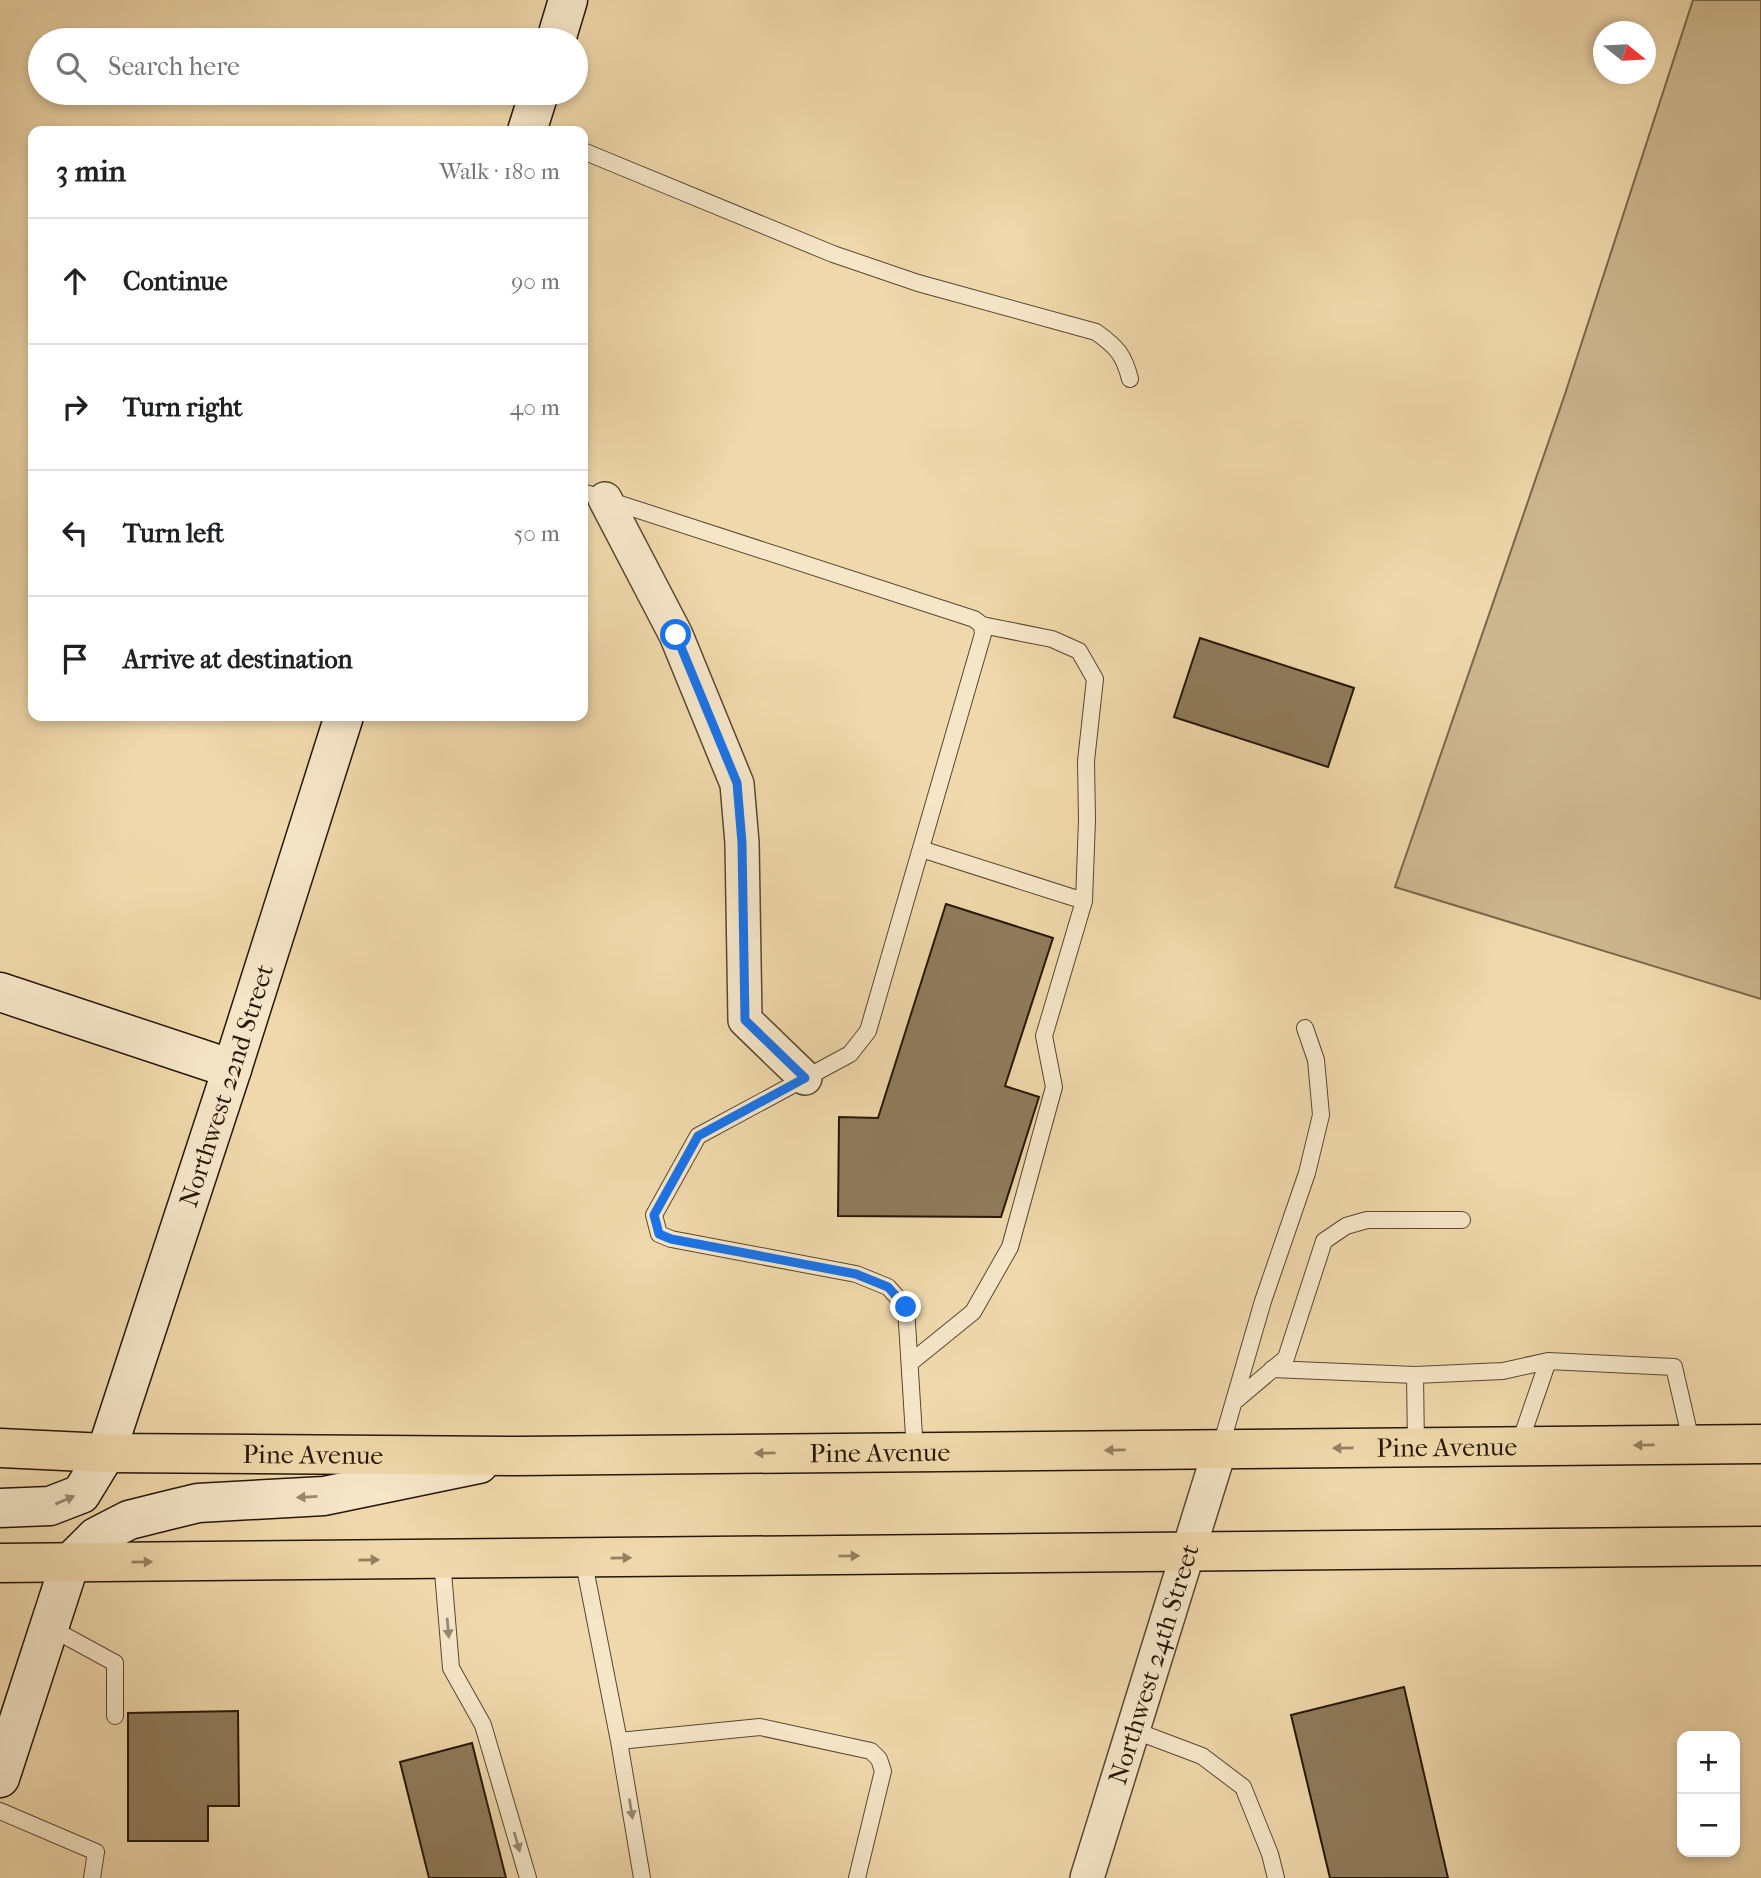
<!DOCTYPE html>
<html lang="en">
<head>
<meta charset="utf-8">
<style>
  :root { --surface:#fff; --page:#f2f2f2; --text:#202124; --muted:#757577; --line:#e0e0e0 }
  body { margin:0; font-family:"IM FELL French Canon",serif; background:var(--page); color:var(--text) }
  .controls { position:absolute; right:21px; bottom:21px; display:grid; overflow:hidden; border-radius:14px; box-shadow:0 4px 10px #0003 }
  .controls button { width:63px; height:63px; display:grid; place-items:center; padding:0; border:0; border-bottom:2px solid var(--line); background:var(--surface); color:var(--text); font:35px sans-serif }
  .compass { position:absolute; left:1593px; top:21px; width:63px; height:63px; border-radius:50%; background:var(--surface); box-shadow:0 4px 10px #0003; rotate:108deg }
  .stop { position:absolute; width:21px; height:21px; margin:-16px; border:5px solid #1a73e8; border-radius:50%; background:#fff }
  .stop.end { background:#1a73e8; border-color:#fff; box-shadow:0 2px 7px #0008 }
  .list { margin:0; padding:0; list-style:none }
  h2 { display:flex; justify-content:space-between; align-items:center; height:91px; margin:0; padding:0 28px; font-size:30px }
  h2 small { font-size:23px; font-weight:400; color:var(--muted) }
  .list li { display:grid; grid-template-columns:46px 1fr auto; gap:21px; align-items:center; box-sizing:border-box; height:126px; padding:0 28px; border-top:2px solid var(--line) }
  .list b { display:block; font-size:26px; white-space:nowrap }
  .list em { font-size:23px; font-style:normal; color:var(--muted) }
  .icon { flex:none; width:38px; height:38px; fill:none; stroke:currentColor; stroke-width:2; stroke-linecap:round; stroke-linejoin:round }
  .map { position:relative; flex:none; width:1761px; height:1878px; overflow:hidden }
  .search { position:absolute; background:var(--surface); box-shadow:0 4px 10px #0003; left:28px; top:28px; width:560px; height:77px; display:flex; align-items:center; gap:18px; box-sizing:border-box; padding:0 24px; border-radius:38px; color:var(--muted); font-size:26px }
  .panel { position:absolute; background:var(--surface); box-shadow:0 4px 10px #0003; left:28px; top:126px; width:560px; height:595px; border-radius:14px }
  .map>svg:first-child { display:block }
  .green { fill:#cdb78f; stroke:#7a674b; stroke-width:2 }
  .building { fill:#8f7b5c; stroke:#261707; stroke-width:2 }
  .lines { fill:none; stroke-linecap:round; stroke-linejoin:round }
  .lane-casing { stroke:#584730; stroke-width:18 }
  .street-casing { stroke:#584730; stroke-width:36 }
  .secondary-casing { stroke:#261707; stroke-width:41 }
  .highway-casing { stroke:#261707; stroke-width:41 }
  .lane { stroke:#f5e6c8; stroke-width:16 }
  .street { stroke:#f5e6c8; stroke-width:33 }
  .secondary { stroke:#f5e6c8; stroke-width:38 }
  .highway { stroke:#efd8ab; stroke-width:38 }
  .oneway { fill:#958161 }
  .oneway2 { fill:#988971 }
  .route { stroke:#1a73e8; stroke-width:9 }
  .labels { text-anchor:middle; stroke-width:6; stroke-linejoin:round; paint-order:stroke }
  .street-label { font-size:26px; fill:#261707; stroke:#f5e6c8 }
</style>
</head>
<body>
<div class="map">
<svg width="1761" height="1878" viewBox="0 0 1761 1878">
  <rect width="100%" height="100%" fill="#efd8ab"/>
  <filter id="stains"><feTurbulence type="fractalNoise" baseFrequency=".00286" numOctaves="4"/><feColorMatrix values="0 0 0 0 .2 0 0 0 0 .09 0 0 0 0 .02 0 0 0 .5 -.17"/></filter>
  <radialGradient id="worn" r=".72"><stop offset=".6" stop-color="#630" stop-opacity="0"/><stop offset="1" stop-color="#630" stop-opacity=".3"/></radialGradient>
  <path class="green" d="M1693 0H1761V999L1395 887 1565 394Z"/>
  <path class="building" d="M1200 638 1354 688 1328 767 1174 717Z
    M946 904 1053 938 1005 1086 1039 1097 1001 1217 838 1216 839 1117 878 1118Z
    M1404 1687 1448 1878H1330L1291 1715Z
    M238 1711 239 1806H208V1841H128V1713Z
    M472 1743 506 1878H429L400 1762Z"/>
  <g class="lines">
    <g class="lane-casing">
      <path id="lane" d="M583 151 833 254 918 283 1096 332C1117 347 1124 355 1130 379
        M583 492 974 619 982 625 983 634 868 1031 850 1054 698 1136 654 1215 659 1234 671 1239 856 1274 888 1287 906 1307 915 1452
        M921 849 1084 901
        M910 1363 973 1312 1010 1247 1054 1087 1044 1036 1084 901 1087 820 1086 761 1095 679 1079 651 1052 639 982 625
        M1272 1369 1415 1375 1503 1371 1548 1361 1674 1367 1692 1445
        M1415 1375 1416 1447
        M1234 1402 1286 1358 1324 1241 1346 1226 1367 1220H1462
        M1519 1445 1548 1361
        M1220 1449 1263 1301 1307 1173 1321 1115 1316 1060 1305 1028
        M583 1558 619 1741 760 1727 871 1751 879 1759 883 1771 857 1878
        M442 1560 451 1668 483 1725 528 1878
        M49 1627 115 1663V1716
        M1133 1730 1202 1756 1243 1787 1270 1854 1276 1878
        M619 1741 642 1878
        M0 1811 96 1852 92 1878"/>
    </g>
    <g class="street-casing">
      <g id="street">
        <path d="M605 499 676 635 737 784 742 843 745 1020 805 1078"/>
        <path id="s1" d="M1087 1878 1220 1449"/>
      </g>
    </g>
    <g class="secondary-casing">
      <g id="secondary">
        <path d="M556 40 568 0"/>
        <path d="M527 131 539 93"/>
        <path d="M0 992 232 1069"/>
        <path id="s2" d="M0 1508 50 1506 81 1494 106 1453 232 1069 344 716"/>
        <path d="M0 1778 70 1563 96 1537 129 1520 165 1511 198 1503 324 1496 479 1464"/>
      </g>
    </g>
    <g class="highway-casing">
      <g id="highway">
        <path id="s3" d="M0 1448 106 1453 518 1456 1761 1444"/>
        <path d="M0 1563 1761 1546"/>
      </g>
    </g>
    <use href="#lane" class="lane"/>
    <use href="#street" class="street"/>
    <use href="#secondary" class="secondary"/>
    <use href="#highway" class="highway"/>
  </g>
  <defs><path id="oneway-solid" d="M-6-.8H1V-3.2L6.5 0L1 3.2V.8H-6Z" transform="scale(1.75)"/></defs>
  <g class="oneway">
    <use href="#oneway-solid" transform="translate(1644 1445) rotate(179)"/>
    <use href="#oneway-solid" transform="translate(1343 1448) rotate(179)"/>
    <use href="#oneway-solid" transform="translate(1115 1450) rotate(179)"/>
    <use href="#oneway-solid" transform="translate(765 1453) rotate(179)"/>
    <use href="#oneway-solid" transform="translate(849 1556) rotate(-1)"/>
    <use href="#oneway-solid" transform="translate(621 1558) rotate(-1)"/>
    <use href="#oneway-solid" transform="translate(369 1560) rotate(-1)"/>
    <use href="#oneway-solid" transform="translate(142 1562) rotate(-1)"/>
  </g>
  <g class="oneway2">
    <use href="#oneway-solid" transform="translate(307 1497) rotate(177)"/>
    <use href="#oneway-solid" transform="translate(65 1500) rotate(-23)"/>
    <use href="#oneway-solid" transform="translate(448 1628) rotate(85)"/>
    <use href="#oneway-solid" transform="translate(631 1809) rotate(81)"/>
    <use href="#oneway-solid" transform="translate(517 1842) rotate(74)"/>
  </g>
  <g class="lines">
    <path class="route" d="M676 635 737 783 742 843 745 1020 805 1078 698 1136 654 1215 659 1234 671 1239 856 1274 888 1287 906 1307"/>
  </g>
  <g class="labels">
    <g class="street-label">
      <text dy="9" stroke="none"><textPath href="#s2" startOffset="518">Northwest 22nd Street</textPath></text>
      <text dy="9" stroke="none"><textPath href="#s3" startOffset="1447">Pine Avenue</textPath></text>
      <text dy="9" stroke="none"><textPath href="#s3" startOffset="880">Pine Avenue</textPath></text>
      <text dy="9" stroke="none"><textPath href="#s3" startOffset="313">Pine Avenue</textPath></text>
      <text dy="9" stroke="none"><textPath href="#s1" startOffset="224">Northwest 24th Street</textPath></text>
    </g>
  </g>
  <rect width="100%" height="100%" filter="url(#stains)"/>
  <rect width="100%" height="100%" fill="url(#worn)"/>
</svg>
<div class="controls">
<button>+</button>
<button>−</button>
</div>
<svg class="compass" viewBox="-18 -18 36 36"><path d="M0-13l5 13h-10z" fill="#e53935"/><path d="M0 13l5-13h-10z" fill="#757577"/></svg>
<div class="stop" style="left:676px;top:635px"></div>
<div class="stop end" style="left:906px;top:1307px"></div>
<div class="search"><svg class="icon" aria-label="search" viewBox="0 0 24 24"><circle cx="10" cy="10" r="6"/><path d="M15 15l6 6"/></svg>Search here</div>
<section class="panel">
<h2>3 min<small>Walk · 180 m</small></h2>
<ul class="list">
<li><svg class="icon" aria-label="ahead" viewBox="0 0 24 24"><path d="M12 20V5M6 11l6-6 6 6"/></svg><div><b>Continue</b></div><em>90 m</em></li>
<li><svg class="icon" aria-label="right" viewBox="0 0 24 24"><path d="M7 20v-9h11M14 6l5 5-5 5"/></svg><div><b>Turn right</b></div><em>40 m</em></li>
<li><svg class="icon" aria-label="left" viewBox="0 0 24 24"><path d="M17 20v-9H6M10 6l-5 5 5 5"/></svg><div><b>Turn left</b></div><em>50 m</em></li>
<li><svg class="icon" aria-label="arrive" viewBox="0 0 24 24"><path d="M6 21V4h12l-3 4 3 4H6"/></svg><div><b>Arrive at destination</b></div></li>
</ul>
</section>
</div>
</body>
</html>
